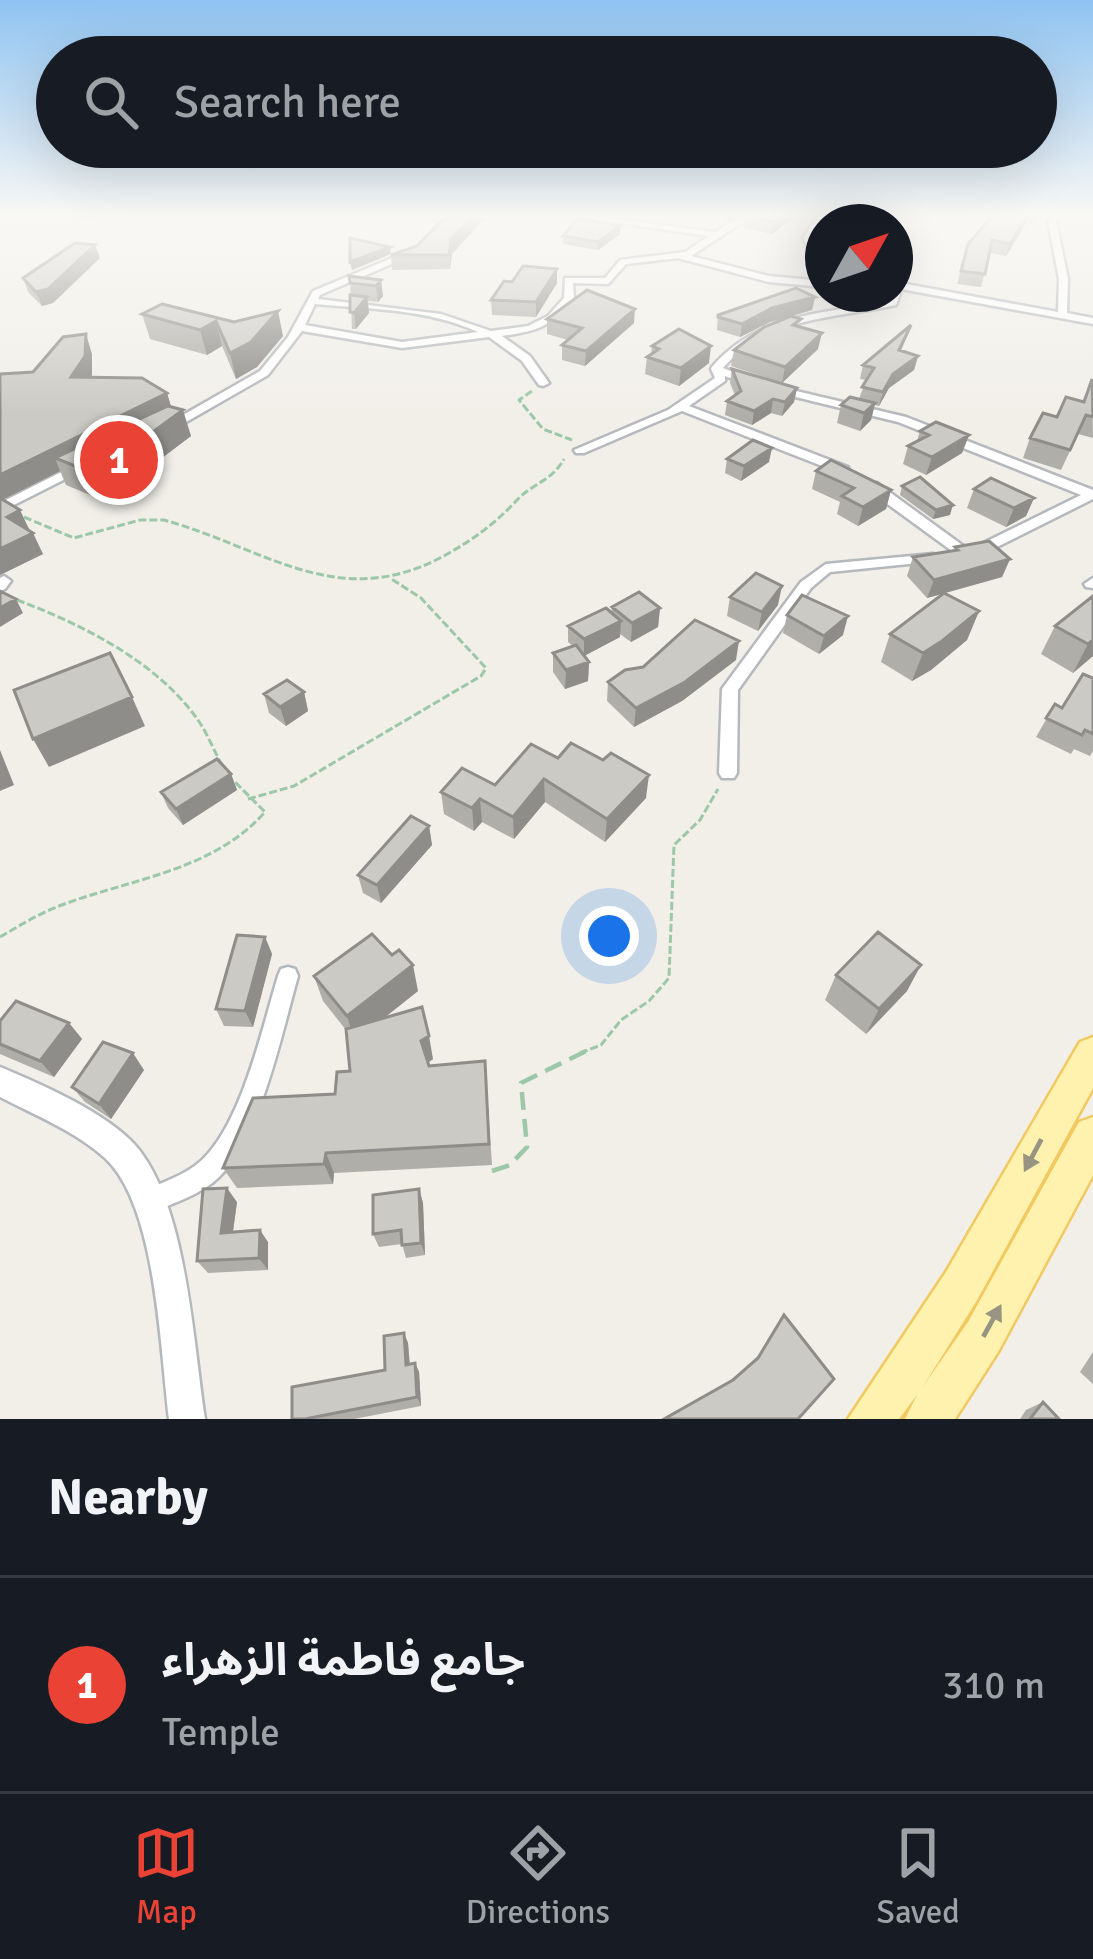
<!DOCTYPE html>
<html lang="en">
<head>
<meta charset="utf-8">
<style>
  :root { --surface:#171b24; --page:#242831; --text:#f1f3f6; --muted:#9ea1a6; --line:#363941; --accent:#ea4335 }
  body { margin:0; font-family:Signika,"Noto Sans Arabic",sans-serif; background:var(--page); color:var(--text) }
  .compass { position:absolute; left:805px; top:204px; width:108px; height:108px; border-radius:50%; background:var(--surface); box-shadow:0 12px 48px #0002; rotate:50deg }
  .you { position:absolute; left:609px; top:936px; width:42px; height:42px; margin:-30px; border:9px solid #fff; border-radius:50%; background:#1a73e8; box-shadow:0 0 0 18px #1a73e833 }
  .badge { display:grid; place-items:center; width:78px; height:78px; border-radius:50%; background:var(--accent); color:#fff; font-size:39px; font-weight:700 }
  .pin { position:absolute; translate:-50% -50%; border:6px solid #fff; box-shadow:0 3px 12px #0006 }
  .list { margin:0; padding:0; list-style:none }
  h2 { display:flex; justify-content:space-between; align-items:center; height:156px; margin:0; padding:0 48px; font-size:51px }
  h2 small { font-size:39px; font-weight:400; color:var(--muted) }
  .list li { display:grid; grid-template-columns:78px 1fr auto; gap:36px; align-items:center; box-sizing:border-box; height:216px; padding:0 48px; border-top:3px solid var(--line) }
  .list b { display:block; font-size:45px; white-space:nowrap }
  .list p { margin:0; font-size:39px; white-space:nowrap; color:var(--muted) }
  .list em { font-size:39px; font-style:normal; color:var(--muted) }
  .icon { flex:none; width:66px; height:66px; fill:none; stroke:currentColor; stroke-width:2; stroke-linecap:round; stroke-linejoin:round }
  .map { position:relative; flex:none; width:1093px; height:1419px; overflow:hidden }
  .search { position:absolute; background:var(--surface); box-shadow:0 12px 48px #0002; left:36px; right:36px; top:36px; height:132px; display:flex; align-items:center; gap:30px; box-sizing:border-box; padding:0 42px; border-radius:66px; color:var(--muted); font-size:45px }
  .sheet { height:372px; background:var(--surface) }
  nav { display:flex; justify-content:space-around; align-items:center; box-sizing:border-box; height:168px; border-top:3px solid var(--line); background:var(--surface); font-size:33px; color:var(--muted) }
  nav a { display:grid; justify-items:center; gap:6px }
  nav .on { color:var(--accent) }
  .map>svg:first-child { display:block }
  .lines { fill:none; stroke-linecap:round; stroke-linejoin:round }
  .minor-casing { stroke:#b5b8bc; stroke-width:5 }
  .tertiary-casing { stroke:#b5b8bc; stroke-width:5 }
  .primary-casing { stroke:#f2c960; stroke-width:5 }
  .path-far1 { stroke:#9cc7a9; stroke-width:3; stroke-dasharray:8 3; stroke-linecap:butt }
  .path { stroke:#9cc7a9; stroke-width:4.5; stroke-dasharray:18 9; stroke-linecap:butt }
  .minor { fill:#fff; fill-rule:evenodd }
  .tertiary { fill:#fff; fill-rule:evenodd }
  .primary { fill:#fff2af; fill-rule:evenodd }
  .wall { fill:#afaea9 }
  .shaded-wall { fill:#8f8d8a }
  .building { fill:#cccac5; stroke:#8f8d8a; stroke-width:3 }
  .oneway { fill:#979581 }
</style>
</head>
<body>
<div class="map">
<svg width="1093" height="1419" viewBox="0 0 1093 1419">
  <rect width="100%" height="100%" fill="#f1efe8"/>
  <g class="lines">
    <g class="minor-casing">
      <path id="minor" d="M572 216H593L715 232 734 220 768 216 740 224 691 256 769 276 823 281V287L769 282 678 258 626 264 608 284 573 283 574 298C551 327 538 331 502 336L530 356 549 383 543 386 539 385 522 361 489 337 402 348 302 331 268 375 172 430 162 427 260 371 288 337 313 291 409 251 417 253 320 295 318 299 441 314 491 331 528 326 548 316 564 298 565 278H605L620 260 685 252 709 236ZM315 304C369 309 429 309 478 332L402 342 305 325Z
        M818 216H826L811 238 823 260V272L818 269 803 238Z
        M1053 216H1061L1056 221 1068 279 1067 313 1093 318V324L895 288V282L1058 312 1059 279 1048 221Z
        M895 291 900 294 896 305C836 318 766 317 723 368L754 380V384H746L725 376V381L689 406 848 467V473H840L682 411 584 453H576L574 450 668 410 715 378 711 369 712 367C759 313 823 314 889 301L890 294H895Z
        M775 386 906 417 1093 490V499L973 559H963L867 489V483H877L969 550 1081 495 898 422 771 391 769 389Z
        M79 463 83 464V470L0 512V503Z
        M933 554 940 558 938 561 830 572 811 588 738 690 737 773 734 778H722L719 773 722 689 801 582 826 564Z
        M4 576 11 581 5 589 0 591V578Z
        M1093 578V588L1086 587 1084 584Z
        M288 967 295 969 298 976C282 1032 261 1136 219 1177 202 1194 174 1203 152 1212L143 1209 140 1200 143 1191C163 1182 186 1175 202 1160 242 1122 262 1029 278 976L281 969Z"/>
    </g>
    <g class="tertiary-casing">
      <path id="tertiary" d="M0 1067C41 1084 105 1112 135 1145 187 1204 193 1343 205 1419H169C160 1350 157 1206 105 1158 75 1131 35 1115 0 1097Z"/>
    </g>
    <g class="primary-casing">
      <path id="primary" d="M1093 1037V1088L976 1302 922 1388 968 1322 1079 1122 1093 1117V1175L998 1352 955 1419H905L917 1395 899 1419H848L946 1272 1080 1042Z"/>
    </g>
    <path class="path-far1" d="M532 391 519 400 543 429 572 440
      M24 517 74 538 140 520H164C262 547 334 610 436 560 467 544 493 526 517 500 533 483 552 481 564 459
      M17 600C79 623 154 660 195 716 206 730 213 749 222 765
      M248 799 294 786 481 676 486 668 421 598 390 578
      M0 937C19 926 38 914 59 906 130 879 213 871 265 812L235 782
      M580 1053 601 1045 621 1020 649 1001 669 978 674 845 700 820 718 789"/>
    <path class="path" d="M492 1171 510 1165 527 1147 521 1083 588 1050"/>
    <use href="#minor" class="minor"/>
    <use href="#tertiary" class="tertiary"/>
    <use href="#primary" class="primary"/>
  </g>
  <path class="wall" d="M746 216H795L772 234 744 228Z
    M992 216H1038L1030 224V217L1006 256 990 253 981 287 957 284 968 244Z
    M620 234 598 250 563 244V236Z
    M417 246 452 254 450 269 392 270 391 255Z
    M100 258 53 303 42 306 28 292 23 278Z
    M381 280 383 296 378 302 368 301 369 313 356 329H352L350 283Z
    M557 283 536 317 492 315 491 300Z
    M815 297 812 310 770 322 740 337 717 330 718 315Z
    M162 304 283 336 257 367 236 379 222 346 207 355 150 339 142 314Z
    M547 319 634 323 585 366 562 360V345L568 340 547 334Z
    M911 325 901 351 918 356 914 370 889 388 879 406 875 405 871 420 860 431 837 423 841 405 859 399 866 380 860 379 863 365Z
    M652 346 709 363 679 386 645 374 647 357 651 354Z
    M818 349 782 383 731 366 734 350Z
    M92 354 91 377 167 393 171 407 191 436 105 501 66 485 60 471 2 500 29 531 43 554 0 575V374L33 372Z
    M732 369 797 388 794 402 782 416 771 413 752 425 725 415 727 401 735 395 730 383Z
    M1092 379 1093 438 1078 434 1061 470 1023 458 1030 438 1057 417 1083 401Z
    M920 431 969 435 962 453 926 475 903 464 908 446 917 441Z
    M727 459 769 462 741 481 725 473Z
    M816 471 891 490 886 509 858 526 837 514 840 502 812 489Z
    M902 486 950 515 933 519 900 495Z
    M974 489 1034 498 1026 516 1006 527 967 508Z
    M955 547 1010 559 1002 577 945 593 979 611 967 640 931 670 912 681 881 662 890 634 942 594 927 598 907 576 913 557 954 550Z
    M1093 596V656L1073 673 1041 654 1055 626Z
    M730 597 778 605 758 631 727 616Z
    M612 607 660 608 658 627 631 642 620 634V637L584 656 589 662 588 681 565 689 553 672V653L573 646 568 642V626L611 613Z
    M787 615 843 635 819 654 783 633Z
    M736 660 682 701 634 727 607 701 608 682Z
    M1093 678V751L1090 756 1074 749 1071 754 1036 737 1055 704 1062 708Z
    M304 692 308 711 286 726 269 713 264 694Z
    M558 758 646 798 605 842 545 802 514 839 482 822 474 831 444 814 441 792 495 785Z
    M231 774 237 790 183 825 168 808 161 792Z
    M429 826 432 845 381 903 363 893 358 875Z
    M265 937 272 954 253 1027 224 1026 216 1009Z
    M836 975 907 991 866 1034 825 1000Z
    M314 976 418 991 384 1018 433 1059 428 1063 429 1066 485 1061 492 1165 334 1173 333 1184 237 1188 223 1168 335 1094 350 1071 346 1030 323 1001Z
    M0 1021 69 1023 82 1039 54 1077 0 1054Z
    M144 1070 111 1119 85 1102 72 1087Z
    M419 1189 423 1203 425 1255 406 1258 402 1244 379 1247 373 1234Z
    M237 1202 233 1232 268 1242V1270L208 1273 197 1261Z
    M404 1333 408 1343 410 1364 415 1363 419 1372 421 1406 354 1419H292L385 1370Z
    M1093 1352V1384L1080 1372Z
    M1043 1402 1059 1419H1020L1026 1410Z"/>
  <path class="shaded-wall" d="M474 216H487L452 254 450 269 451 239Z
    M725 216H743L724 221Z
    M782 216H795L772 234 774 222Z
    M1027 216H1030L1006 256 1010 244Z
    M620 226V234L598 250V242Z
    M95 245 100 258 53 303 42 306 36 292Z
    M390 247 391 254 352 270 350 262Z
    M557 269V283L536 317V302Z
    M381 280 383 296 378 302 376 286Z
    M367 297 369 313 356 329 354 313Z
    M815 297 812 310 770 322 740 337 742 324 772 308Z
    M635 309 634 323 585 366 586 351Z
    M278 311 283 336 257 367 236 379 230 353Z
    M216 321 222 346 207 355 200 330Z
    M822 333 818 349 782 383 785 367Z
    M86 334 92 354V375L79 397 71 377Z
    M711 346 709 363 679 386 681 368Z
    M918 356 914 370 889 388 879 406 883 392 893 374Z
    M797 388 794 402 782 416 785 402Z
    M167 393 173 413 55 458 60 471 0 501V475Z
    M773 399 771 413 752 425 754 411Z
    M875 403 871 420 860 431 864 413Z
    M183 410 191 436 105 501 95 474Z
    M969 435 962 453 926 475 932 457Z
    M772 448 769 462 741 481 744 466Z
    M891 490 886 509 858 526 863 507Z
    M1034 498 1026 516 1006 527 1014 508Z
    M953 505 950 515 933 519 936 510Z
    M20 510 30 531 7 517Z
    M33 533 43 554 0 575V549Z
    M1010 559 1002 577 927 598 934 580Z
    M782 586 778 605 758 631 762 612Z
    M16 599 23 613 0 627V608Z
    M660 608 658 627 631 642 632 623Z
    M979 611 967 640 931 670 912 681 923 653Z
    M848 616 843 635 819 654 824 636Z
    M621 621 620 637 584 656V639Z
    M1093 640V656L1073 673 1088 644Z
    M739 641 736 660 682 701 634 727 636 708Z
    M589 662 588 681 565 689 566 670Z
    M304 692 308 711 286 726 280 707Z
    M132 697 145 726 49 767 33 739Z
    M0 750 14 785 0 791Z
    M231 774 237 790 183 825 176 809Z
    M649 775 646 798 605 842 607 819Z
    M544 779 545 802 514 839 513 817Z
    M480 799 482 822 474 831 472 808Z
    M429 826 432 845 381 903 377 885Z
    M265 937 272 954 253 1027 245 1011Z
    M413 965 418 991 355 1041 347 1016Z
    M921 965 907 991 866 1034 879 1009Z
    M69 1023 82 1039 54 1077 40 1061Z
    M429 1036 433 1059 426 1064 421 1041Z
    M133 1053 144 1070 111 1119 99 1104Z
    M326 1153 334 1173 333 1184 324 1164Z
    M227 1188 237 1202 231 1245 221 1233Z
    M419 1189 423 1203 425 1255 421 1243Z
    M260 1230 268 1242V1270L259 1258Z
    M404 1333 408 1343 410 1374 406 1365Z
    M415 1363 419 1372 421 1406 417 1397Z"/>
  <path class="building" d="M449 216H474L451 239 449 255H391L417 246 439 223Z
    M748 216H782L774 222Z
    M992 216H1027L1010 244 992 240 985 274 961 271 968 244Z
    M578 218 620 226 598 242 563 236Z
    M350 238 390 247 350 262Z
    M75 243 95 245 48 289 36 292 23 278Z
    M523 266 557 269 536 302 491 300 504 281 512 282Z
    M349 276 381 280 376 286 350 283Z
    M796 288 815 297 772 308 742 324 718 317V315Z
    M587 290 635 309 586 351 562 345 582 328 547 319Z
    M350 295 367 297 354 313 350 312Z
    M162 304 234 322 278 311 251 342 230 353 216 321 200 330 142 314Z
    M791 316 801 319 793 325 822 333 785 367 734 350 764 327Z
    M911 325 899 350 918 356 893 374 883 392 862 387 874 368 863 365Z
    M679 329 711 346 681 368 647 357 659 349 652 346Z
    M86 334 85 356 71 377 142 378 167 393 0 475V374L33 372 63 337Z
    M732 369 797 388 785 402 773 399 754 411 727 401 741 391Z
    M1092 379 1093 417 1086 415 1070 450 1030 438 1043 413 1057 417 1066 397 1084 402Z
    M850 397 875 403 864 413 841 405Z
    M168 406 183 410 95 474 55 458Z
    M936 422 969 435 932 457 908 446 929 435 920 431Z
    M753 440 772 448 744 466 727 459Z
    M831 460 891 490 863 507 842 496 854 488 816 471Z
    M920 477 953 505 936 510 902 486Z
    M991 478 1034 498 1014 508 974 489Z
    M0 498 20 510 7 517 33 533 0 549Z
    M989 541 1010 559 934 580 913 557 958 550 955 547Z
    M756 573 782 586 762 612 730 597Z
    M0 591 16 599 0 608Z
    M639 592 660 608 632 623 612 607Z
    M944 593 979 611 942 641 923 653 890 634Z
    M802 595 848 616 824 636 787 615Z
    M1093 596V640L1088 644 1055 626Z
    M606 608 621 621 584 639 568 626Z
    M695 620 739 641 685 682 636 708 608 682 625 670 643 667Z
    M576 645 589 662 566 670 553 653Z
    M110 653 132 697 33 739 14 690Z
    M1083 674 1093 678V734L1085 730 1082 735 1046 718 1055 704 1062 708Z
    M287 680 304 692 280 707 264 694Z
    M571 743 603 760 611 753 649 775 607 819 544 779 513 817 480 799 472 808 441 792 462 768 495 785 531 744 558 758Z
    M217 759 231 774 176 809 161 792Z
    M411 816 429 826 377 885 358 875Z
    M878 932 921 965 879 1009 836 975Z
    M372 934 392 955 399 950 413 965 347 1016 314 976Z
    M237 935 265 937 245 1011 216 1009Z
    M16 1001 69 1023 40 1061 0 1044V1021Z
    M422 1007 429 1036 421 1041 429 1066 485 1061 489 1144 326 1153 324 1164 223 1168 253 1098 335 1094 337 1072 350 1071 346 1029Z
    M103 1042 133 1053 99 1104 72 1087Z
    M227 1188 221 1233 260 1230 259 1258 197 1261 203 1189Z
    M419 1189 421 1243 402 1245 401 1230 373 1234V1195Z
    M784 1315 834 1379 798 1419H664L733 1380 758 1358Z
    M404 1333 406 1365 415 1363 417 1397 305 1419H292V1387L385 1370 384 1336Z
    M1043 1402 1059 1419H1030Z"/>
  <defs><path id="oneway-solid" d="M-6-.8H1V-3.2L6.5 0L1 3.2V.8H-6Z" transform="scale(3)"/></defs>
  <g class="oneway">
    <use href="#oneway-solid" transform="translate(1033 1155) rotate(118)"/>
    <use href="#oneway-solid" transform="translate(992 1321) rotate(-61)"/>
  </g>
  <linearGradient id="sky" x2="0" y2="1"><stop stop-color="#8fc3f1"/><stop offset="0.52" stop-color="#f9f8f5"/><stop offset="1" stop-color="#f9f8f5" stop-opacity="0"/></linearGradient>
  <rect width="1093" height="414" fill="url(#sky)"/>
</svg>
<svg class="compass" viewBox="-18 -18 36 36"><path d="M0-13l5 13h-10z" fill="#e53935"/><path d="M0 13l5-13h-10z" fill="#9ea1a6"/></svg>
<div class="you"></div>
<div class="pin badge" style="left:119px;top:460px">1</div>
<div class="search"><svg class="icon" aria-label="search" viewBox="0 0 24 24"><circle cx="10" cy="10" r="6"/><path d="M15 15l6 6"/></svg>Search here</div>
</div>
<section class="sheet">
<h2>Nearby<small></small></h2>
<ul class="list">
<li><span class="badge">1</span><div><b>جامع فاطمة الزهراء</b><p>Temple</p></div><em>310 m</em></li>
</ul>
</section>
<nav>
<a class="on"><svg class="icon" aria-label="map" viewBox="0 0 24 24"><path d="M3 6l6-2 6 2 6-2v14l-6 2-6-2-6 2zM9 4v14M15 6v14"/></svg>Map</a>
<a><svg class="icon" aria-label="directions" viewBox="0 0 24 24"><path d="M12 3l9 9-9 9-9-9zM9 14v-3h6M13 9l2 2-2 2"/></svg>Directions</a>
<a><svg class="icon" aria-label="saved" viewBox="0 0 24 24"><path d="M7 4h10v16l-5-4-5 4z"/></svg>Saved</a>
</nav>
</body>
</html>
